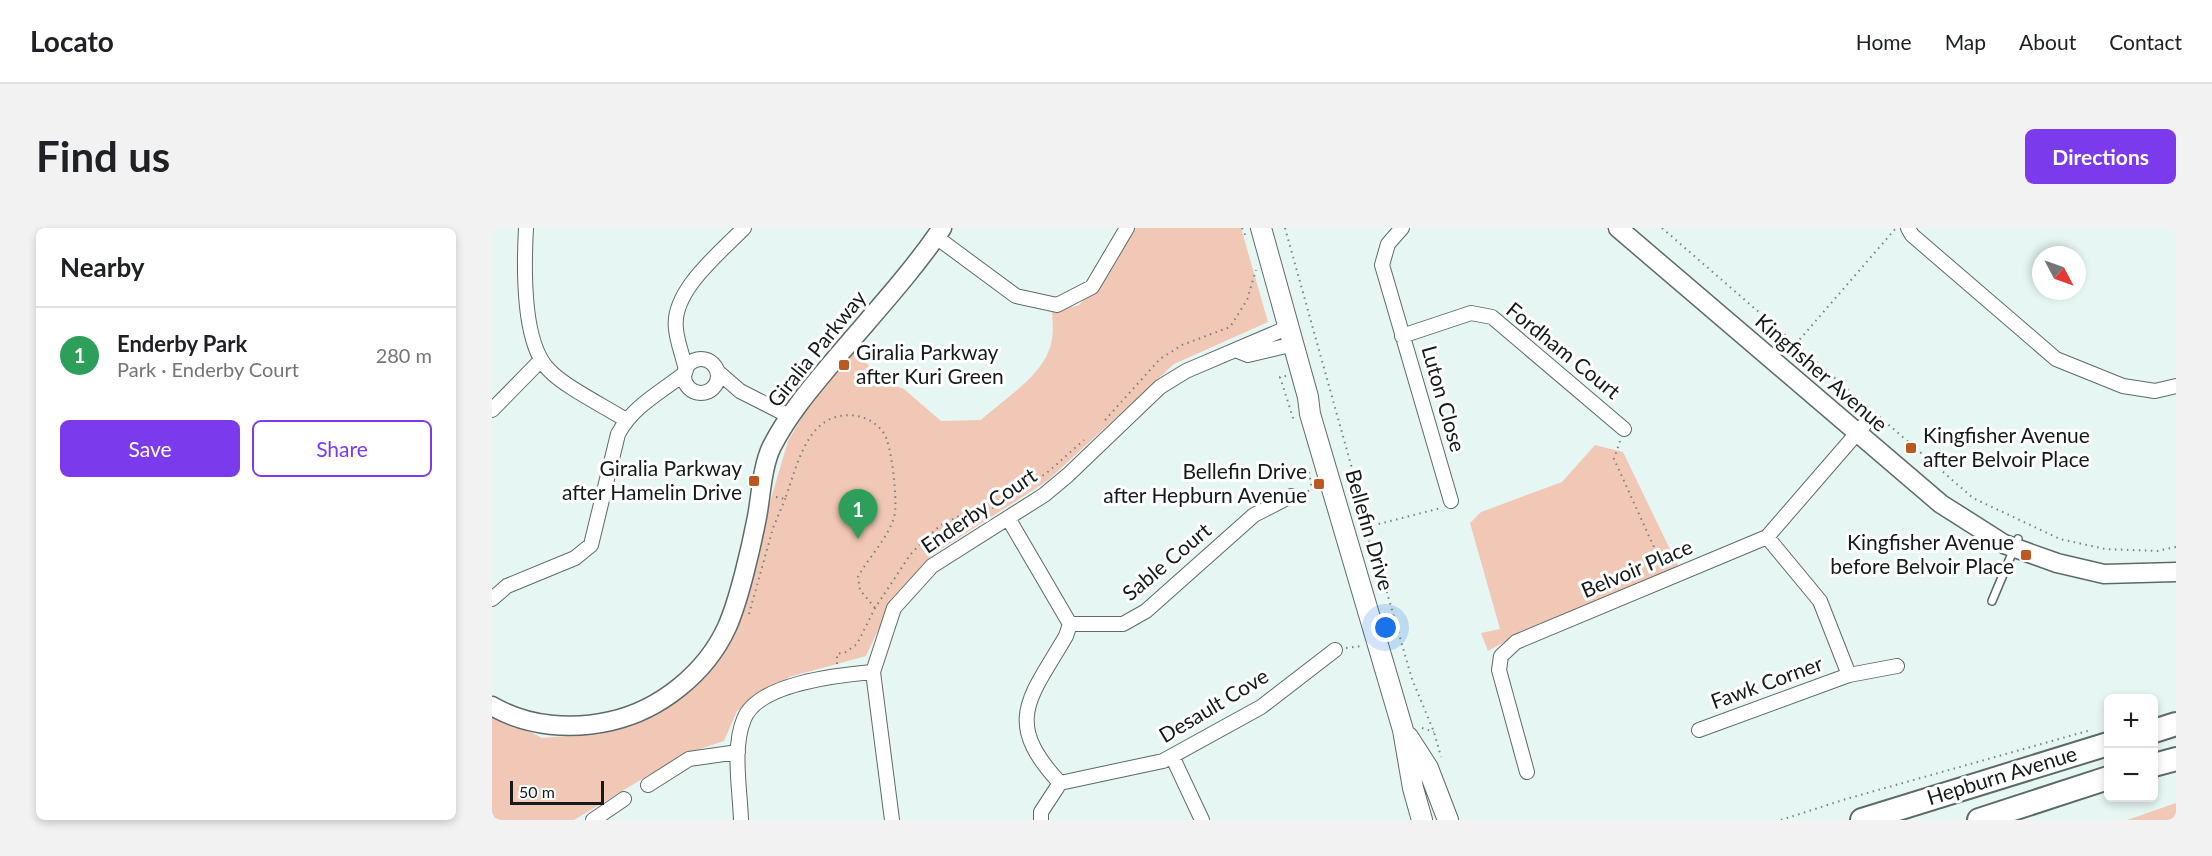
<!DOCTYPE html>
<html lang="en">
<head>
<meta charset="utf-8">
<style>
  :root { --surface:#fff; --page:#f2f2f2; --text:#202124; --muted:#757577; --line:#e0e0e0; --accent:#7c3aed }
  body { margin:0; font-family:Lato,sans-serif; background:var(--page); color:var(--text) }
  .controls { position:absolute; right:18px; bottom:18px; display:grid; overflow:hidden; border-radius:9px; box-shadow:0 3px 9px #0003 }
  .controls button { width:54px; height:54px; display:grid; place-items:center; padding:0; border:0; border-bottom:2px solid var(--line); background:var(--surface); color:var(--text); font:30px sans-serif }
  .compass { position:absolute; left:1540px; top:18px; width:54px; height:54px; border-radius:50%; background:var(--surface); box-shadow:0 3px 9px #0003; rotate:131deg }
  .scale { position:absolute; left:18px; bottom:15px; width:94px; box-sizing:border-box; padding-left:6px; border:3px solid #151b1a; border-top:0; font-size:16px; line-height:21px; white-space:nowrap; color:#151b1a; -webkit-text-stroke:4px #fff; paint-order:stroke }
  .you { position:absolute; left:894px; top:400px; width:21px; height:21px; margin:-15px; border:4px solid #fff; border-radius:50%; background:#1a73e8; box-shadow:0 0 0 9px #1a73e833 }
  .badge { display:grid; place-items:center; width:39px; height:39px; border-radius:50%; background:var(--accent); color:#fff; font-size:20px; font-weight:700 }
  .pin { position:absolute; translate:-50% -50px; filter:drop-shadow(0 2px 3px #0008) }
  .pin::after { content:''; position:absolute; top:32px; width:21px; height:18px; background:inherit; clip-path:polygon(0 0,100% 0,50% 100%) }
  .list { margin:0; padding:0; list-style:none }
  h2 { display:flex; justify-content:space-between; align-items:center; height:78px; margin:0; padding:0 24px; font-size:26px }
  h2 small { font-size:20px; font-weight:400; color:var(--muted) }
  .list li { display:grid; grid-template-columns:39px 1fr auto; gap:18px; align-items:center; box-sizing:border-box; height:96px; padding:0 24px; border-top:2px solid var(--line) }
  .list b { display:block; font-size:22px; white-space:nowrap }
  .list p { margin:0; font-size:20px; white-space:nowrap; color:var(--muted) }
  .list em { font-size:20px; font-style:normal; color:var(--muted) }
  .actions { display:flex; gap:12px; padding:18px 24px }
  .actions a { flex:1; padding:14px 0; border:2px solid var(--accent); border-radius:9px; text-align:center; font-size:21px; color:var(--accent) }
  .actions .main { background:var(--accent); color:#fff }
  .map { position:relative; flex:none; width:1684px; height:592px; overflow:hidden; border-radius:9px }
  header { display:flex; align-items:center; gap:36px; box-sizing:border-box; height:84px; padding:0 30px; background:var(--surface); border-bottom:2px solid var(--line) }
  header strong { font-size:28px }
  nav { display:flex; gap:33px; margin-inline-start:auto; font-size:21px }
  .intro { display:flex; align-items:center; justify-content:space-between; box-sizing:border-box; height:144px; padding:0 36px }
  h1 { margin:0; font-size:42px }
  .button { padding:15px 27px; border-radius:9px; background:var(--accent); color:#fff; font-size:21px; font-weight:700 }
  main { display:flex; gap:36px; padding:0 36px }
  aside { flex:1; background:var(--surface); border-radius:9px; box-shadow:0 3px 9px #0003 }
  .map>svg:first-child { display:block }
  .green { fill:#f1c8b5 }
  .lines { fill:none; stroke-linecap:round; stroke-linejoin:round }
  .service-casing { stroke:#5d6b68; stroke-width:10 }
  .minor-casing { stroke:#5d6b68; stroke-width:16 }
  .tertiary-casing { stroke:#5d6b68; stroke-width:21 }
  .secondary-casing { stroke:#5d6b68; stroke-width:22 }
  .primary-casing { stroke:#5d6b68; stroke-width:26 }
  .path { stroke:#77827f; stroke-width:2; stroke-dasharray:1.5 4.5; stroke-linecap:butt }
  .service { stroke:#fff; stroke-width:7 }
  .minor { stroke:#fff; stroke-width:14 }
  .tertiary { stroke:#fff; stroke-width:18 }
  .secondary { stroke:#fff; stroke-width:20 }
  .primary { stroke:#fff; stroke-width:22 }
  .poi-dot { fill:#bc5920; stroke:#fff; stroke-width:2 }
  .labels { text-anchor:middle; stroke-width:6; stroke-linejoin:round; paint-order:stroke }
  .street-label { font-size:21px; fill:#151b1a; stroke:#fff }
  .poi-label { font-size:21px; fill:#151b1a; stroke:#fff; text-anchor:end }
</style>
</head>
<body>
<header>
<strong>Locato</strong>
<nav><a>Home</a><a>Map</a><a>About</a><a>Contact</a></nav>
</header>
<div class="intro"><h1>Find us</h1><a class="button">Directions</a></div>
<main>
<aside>
<h2>Nearby<small></small></h2>
<ul class="list">
<li><span class="badge" style="background:#2e9e5b">1</span><div><b>Enderby Park</b><p>Park · Enderby Court</p></div><em>280 m</em></li>
</ul>
<div class="actions"><a class="main">Save</a><a>Share</a></div>
</aside>
<div class="map">
<svg width="1684" height="592" viewBox="0 0 1684 592">
  <rect width="100%" height="100%" fill="#e6f6f2"/>
  <path class="green" d="M641 0H749L776 94 682 136 555 253 440 327 402 368 374 428 297 449 245 483 232 513 190 527 82 592H0V484L50 510 99 506 138 499 173 481 208 452 236 417 296 213 327 161 363 120 387 151 412 161 449 193 489 192C511 172 547 150 557 122 562 110 561 96 560 84L587 77 610 53 625 33Z
    M1103 217 1131 224 1187 340 1019 410 996 423 989 405 1008 401 978 295 989 284 1070 254Z
    M1684 575V592H1635Z"/>
  <g class="lines">
    <g class="service-casing">
      <path id="service" d="M1500 373 1526 311"/>
    </g>
    <g class="minor-casing">
      <path id="minor" d="M34 0C32 37 30 115 57 142 73 159 112 178 134 192
        M910 0 896 16 890 37 959 273
        M1416 0 1420 7 1564 131 1631 158 1663 163 1684 158
        M444 9 524 68 565 77 600 59 635 0
        M910 108 979 85 1000 89 1132 201
        M746 123 756 127 802 116
        M192 148a17 17 0 1 1 34 0a17 17 0 1 1-34 0Z
        M194 142C191 128 185 114 184 101 179 63 228 25 252 0
        M225 143 248 163 297 188
        M0 182 49 132
        M516 290 578 396H631L654 383 762 287 799 268
        M1275 309 1328 373 1357 447
        M0 371 15 358 83 330 99 317 126 206C142 177 168 165 193 145
        M578 396 574 408C538 470 510 493 568 555L671 533 769 479 843 422
        M1207 502 1357 447 1405 438
        M680 528 710 592
        M1035 544 1007 442 1009 428 1024 414 1275 309 1372 197
        M156 557 197 531 246 524
        M101 592 132 571
        M249 592C248 561 240 520 252 491 266 455 347 447 381 444
        M400 592 381 444 402 380 440 338 552 267 576 247 668 159 694 143 797 99
        M549 592V584L568 555"/>
    </g>
    <g class="tertiary-casing">
      <path id="tertiary" d="M1126 0 1449 276 1512 316 1565 335 1612 346 1684 344
        M0 478C36 499 80 502 119 493 168 482 214 445 235 399 247 372 259 320 265 289 269 268 270 238 280 218 298 183 324 154 350 123 384 83 420 44 450 0"/>
    </g>
    <g class="secondary-casing">
      <path id="secondary" d="M769 0 816 169 818 186 911 502 921 560 930 592
        M916 509 936 540 956 592"/>
    </g>
    <g class="primary-casing">
      <path id="primary" d="M1662 503 1684 496
        M1662 537 1684 531
        M1370 592 1616 516
        M1487 592 1616 550"/>
    </g>
    <path class="path" d="M750 0 755 11
      M793 0 871 280 876 311 885 330 920 451 942 504 949 529
      M1170 0 1481 270 1568 311 1613 321 1665 323 1684 319
      M1296 125 1404 0
      M794 148 788 149 802 193
      M613 192 668 131 690 117 738 99 755 72 764 42
      M1128 213 1122 231 1171 339
      M817 244 820 262
      M810 265 825 260
      M284 269 293 271C302 247 310 209 333 194 351 182 378 186 391 204 400 215 405 271 403 285 398 309 377 328 366 349L368 362 383 380
      M875 299 949 280
      M257 386 281 300 294 269
      M854 420 870 418
      M345 436V426L354 424 365 416 383 380 418 327 433 311 449 297 467 288 503 279 523 268 557 243 592 212
      M930 500 942 504
      M1289 592 1354 571 1599 502"/>
    <use href="#service" class="service"/>
    <use href="#minor" class="minor"/>
    <use href="#tertiary" class="tertiary"/>
    <use href="#secondary" class="secondary"/>
    <use href="#primary" class="primary"/>
  </g>
  <g class="poi-dot">
    <rect x="346" y="131" width="12" height="12" rx="3"/>
    <rect x="1413" y="214" width="12" height="12" rx="3"/>
    <rect x="256" y="247" width="12" height="12" rx="3"/>
    <rect x="821" y="250" width="12" height="12" rx="3"/>
    <rect x="1528" y="321" width="12" height="12" rx="3"/>
  </g>
  <g class="labels">
    <g class="street-label">
      <text transform="translate(325 121) rotate(-51)" y="7">Giralia Parkway</text>
      <text transform="translate(1071 123) rotate(39)" y="7">Fordham Court</text>
      <text transform="translate(1329 145) rotate(41)" y="7">Kingfisher Avenue</text>
      <text transform="translate(951 171) rotate(74)" y="7">Luton Close</text>
      <text transform="translate(487 283) rotate(-34)" y="7">Enderby Court</text>
      <text transform="translate(877 302) rotate(74)" y="7">Bellefin Drive</text>
      <text transform="translate(675 334) rotate(-40)" y="7">Sable Court</text>
      <text transform="translate(1145 341) rotate(-23)" y="7">Belvoir Place</text>
      <text transform="translate(1275 455) rotate(-20)" y="7">Fawk Corner</text>
      <text transform="translate(722 478) rotate(-31)" y="7">Desault Cove</text>
      <text transform="translate(1510 548) rotate(-17)" y="7">Hepburn Avenue</text>
    </g>
    <g class="poi-label">
      <text x="364" y="132" text-anchor="start">Giralia Parkway<tspan x="364" dy="24">after Kuri Green</tspan></text>
      <text x="1431" y="215" text-anchor="start">Kingfisher Avenue<tspan x="1431" dy="24">after Belvoir Place</tspan></text>
      <text x="250" y="248">Giralia Parkway<tspan x="250" dy="24">after Hamelin Drive</tspan></text>
      <text x="815" y="251">Bellefin Drive<tspan x="815" dy="24">after Hepburn Avenue</tspan></text>
      <text x="1522" y="322">Kingfisher Avenue<tspan x="1522" dy="24">before Belvoir Place</tspan></text>
    </g>
  </g>
</svg>
<div class="controls">
<button>+</button>
<button>−</button>
</div>
<svg class="compass" viewBox="-18 -18 36 36"><path d="M0-13l5 13h-10z" fill="#e53935"/><path d="M0 13l5-13h-10z" fill="#757577"/></svg>
<div class="scale">50 m</div>
<div class="you"></div>
<div class="pin badge" style="left:366px;top:311px;background:#2e9e5b">1</div>
</div>
</main>
</body>
</html>
